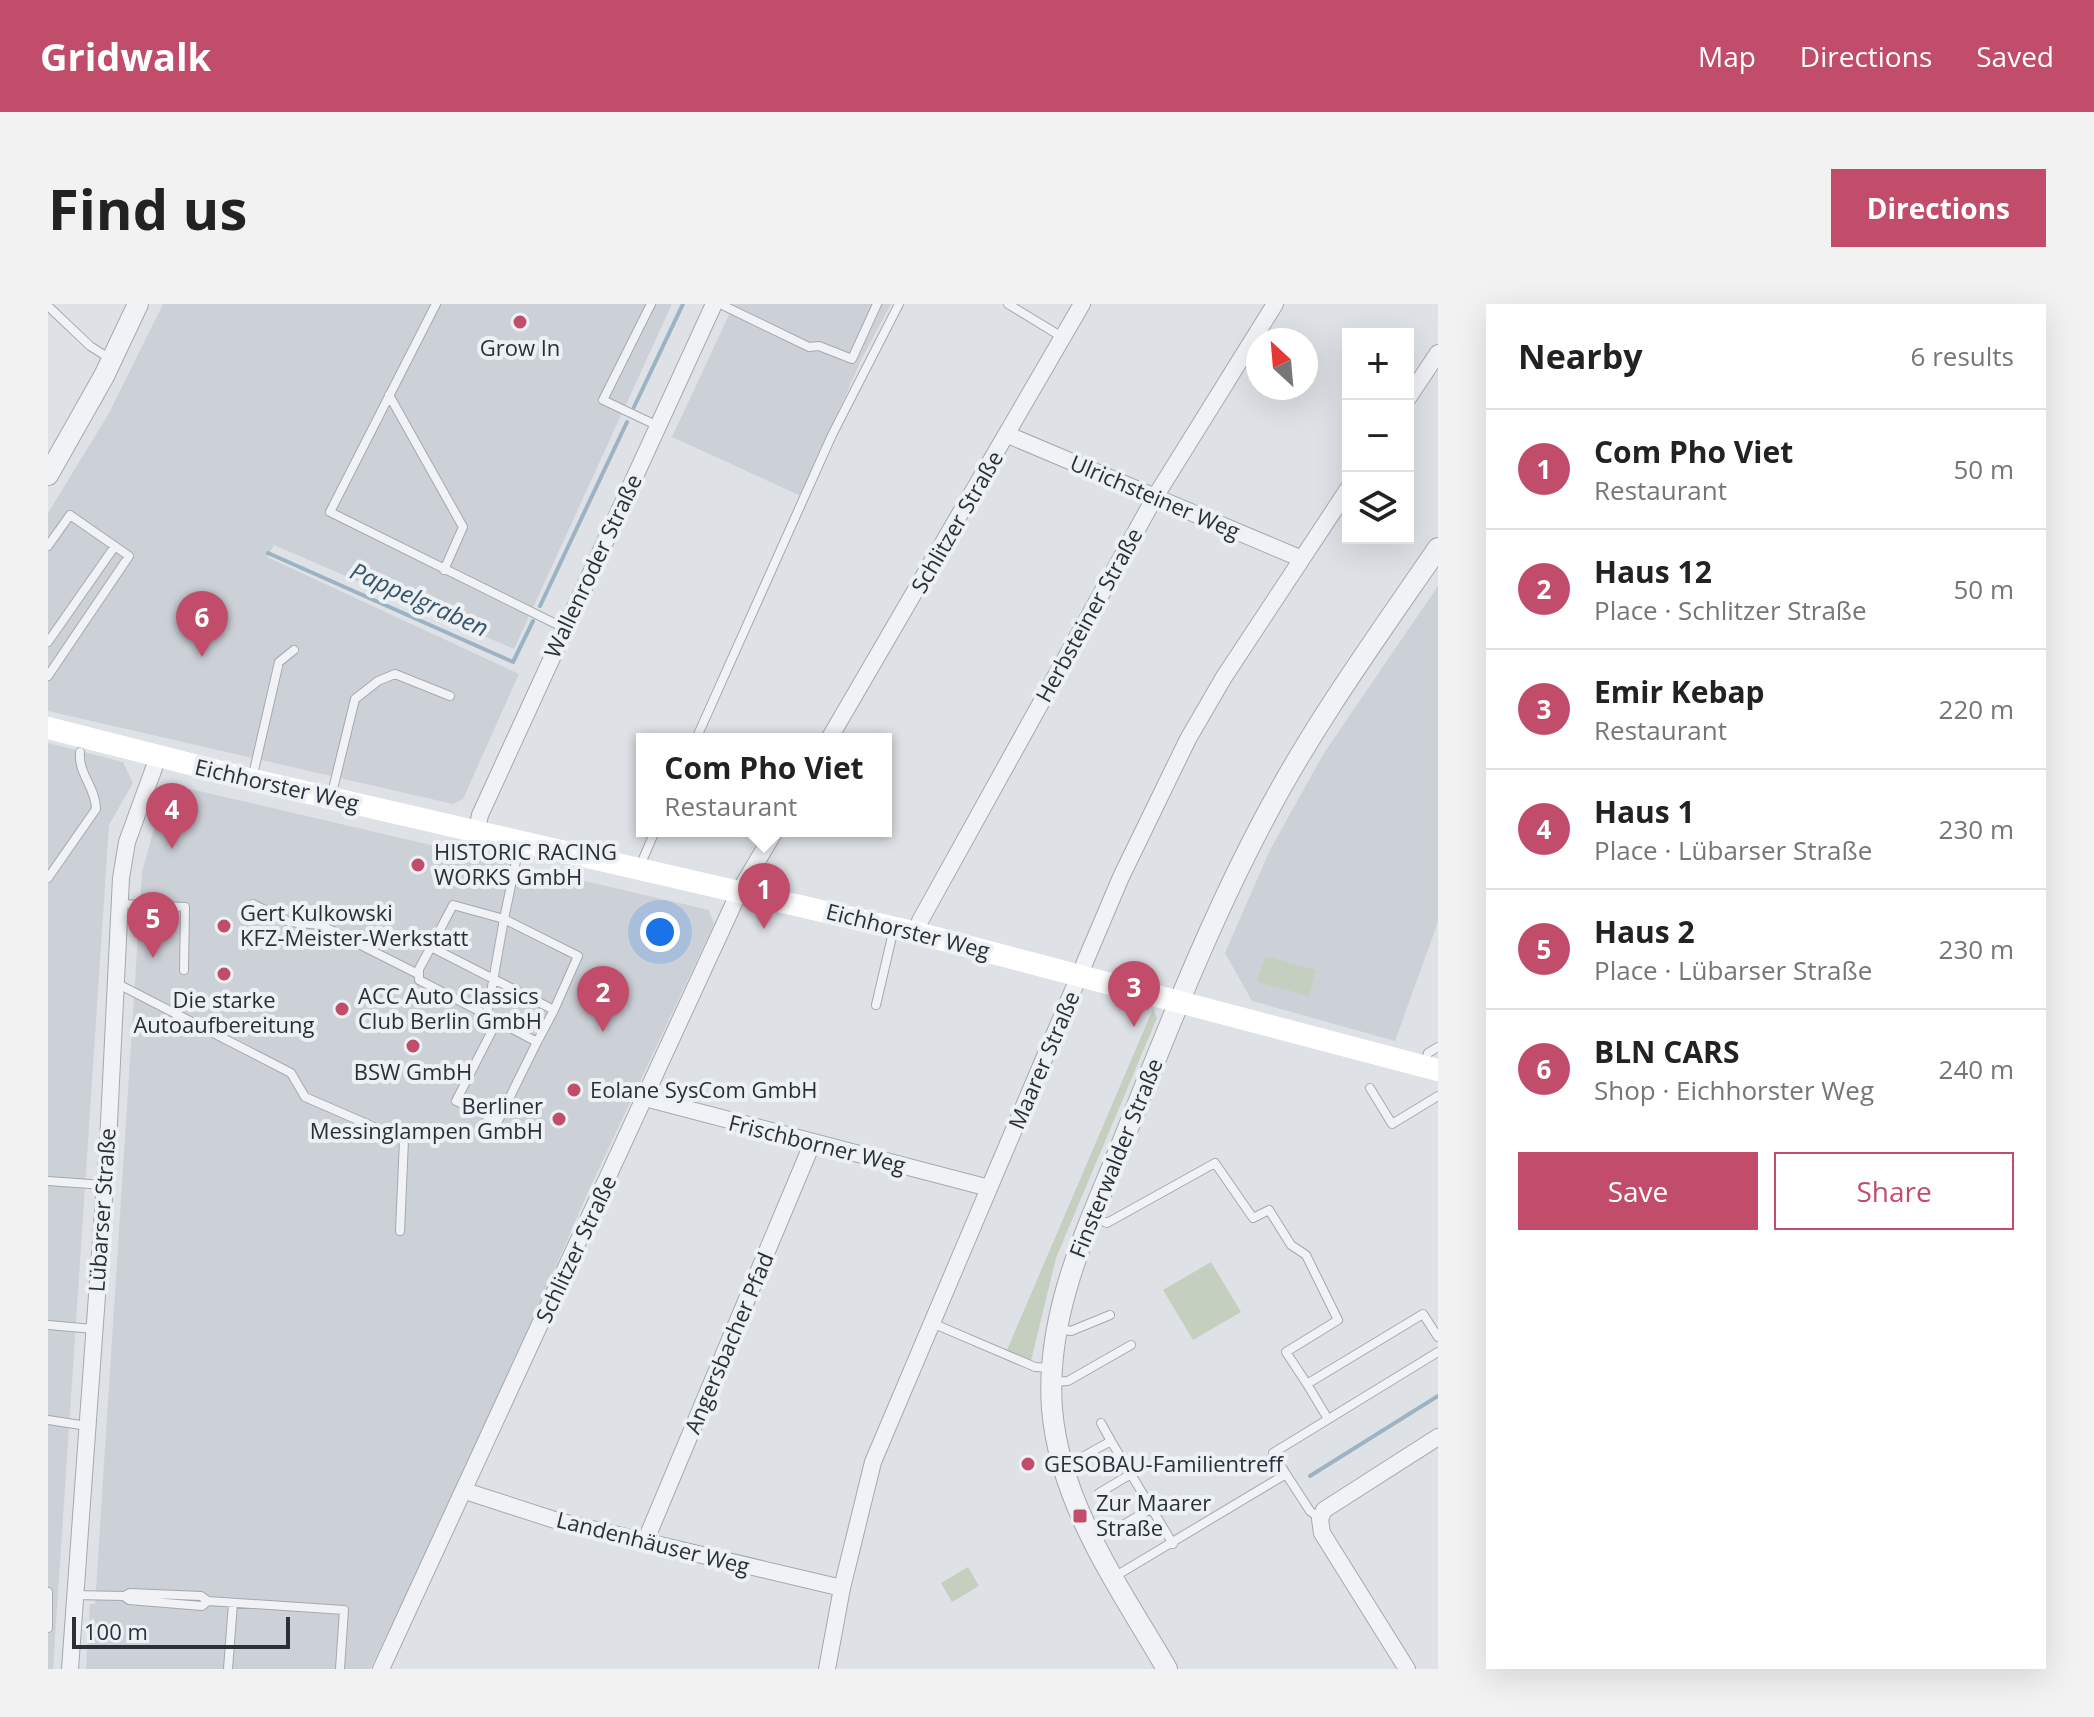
<!DOCTYPE html>
<html lang="en">
<head>
<meta charset="utf-8">
<style>
  :root { --surface:#fff; --page:#f2f2f2; --text:#222; --muted:#767676; --line:#e0e0e0; --accent:#c14d6b }
  body { margin:0; font-family:"Open Sans",sans-serif; background:var(--page); color:var(--text) }
  .controls { position:absolute; right:24px; top:24px; display:grid; overflow:hidden; border-radius:0px; box-shadow:0 8px 32px #0002 }
  .controls button { width:72px; height:72px; display:grid; place-items:center; padding:0; border:0; border-bottom:2px solid var(--line); background:var(--surface); color:var(--text); font:40px sans-serif }
  .compass { position:absolute; left:1198px; top:24px; width:72px; height:72px; border-radius:50%; background:var(--surface); box-shadow:0 8px 32px #0002; rotate:334deg }
  .scale { position:absolute; left:24px; bottom:20px; width:218px; box-sizing:border-box; padding-left:8px; border:4px solid #28313b; border-top:0; font-size:22px; line-height:28px; white-space:nowrap; color:#28313b; -webkit-text-stroke:6px #edf1f4; paint-order:stroke }
  .you { position:absolute; left:612px; top:628px; width:28px; height:28px; margin:-20px; border:6px solid #fff; border-radius:50%; background:#1a73e8; box-shadow:0 0 0 12px #1a73e833 }
  .badge { display:grid; place-items:center; width:52px; height:52px; border-radius:50%; background:var(--accent); color:#fff; font-size:26px; font-weight:700 }
  .pin { position:absolute; translate:-50% -66px; filter:drop-shadow(0 2px 4px #0008) }
  .pin::after { content:''; position:absolute; top:42px; width:28px; height:24px; background:inherit; clip-path:polygon(0 0,100% 0,50% 100%) }
  .popup { position:absolute; left:588px; top:429px; width:256px; height:104px; box-sizing:border-box; display:grid; place-content:center; border-radius:0px; background:var(--surface); filter:drop-shadow(0 2px 6px #0005); font-size:26px; white-space:nowrap; color:var(--muted) }
  .popup b { font-size:30px; color:var(--text) }
  .popup::after { content:''; position:absolute; left:50%; top:100%; margin-left:-16px; border:16px solid transparent; border-top-color:var(--surface) }
  .list { margin:0; padding:0; list-style:none }
  h2 { display:flex; justify-content:space-between; align-items:center; height:104px; margin:0; padding:0 32px; font-size:34px }
  h2 small { font-size:26px; font-weight:400; color:var(--muted) }
  .list li { display:grid; grid-template-columns:52px 1fr auto; gap:24px; align-items:center; box-sizing:border-box; height:120px; padding:0 32px; border-top:2px solid var(--line) }
  .list b { display:block; font-size:30px; white-space:nowrap }
  .list p { margin:0; font-size:26px; white-space:nowrap; color:var(--muted) }
  .list em { font-size:26px; font-style:normal; color:var(--muted) }
  .actions { display:flex; gap:16px; padding:24px 32px }
  .actions a { flex:1; padding:18px 0; border:2px solid var(--accent); border-radius:0px; text-align:center; font-size:28px; color:var(--accent) }
  .actions .main { background:var(--accent); color:#fff }
  .icon { flex:none; width:44px; height:44px; fill:none; stroke:currentColor; stroke-width:2; stroke-linecap:round; stroke-linejoin:round }
  .map { position:relative; flex:none; width:1390px; height:1365px; overflow:hidden; border-radius:0px }
  header { display:flex; align-items:center; gap:48px; box-sizing:border-box; height:112px; padding:0 40px; background:var(--accent); color:#fff }
  header strong { font-size:38px }
  nav { display:flex; gap:44px; margin-inline-start:auto; font-size:28px }
  .intro { display:flex; align-items:center; justify-content:space-between; box-sizing:border-box; height:192px; padding:0 48px }
  h1 { margin:0; font-size:56px }
  .button { padding:20px 36px; border-radius:0px; background:var(--accent); color:#fff; font-size:28px; font-weight:700 }
  main { display:flex; gap:48px; padding:0 48px }
  aside { flex:1; background:var(--surface); border-radius:0px; box-shadow:0 8px 32px #0002 }
  .map>svg:first-child { display:block }
  .built { fill:#ccd1d7 }
  .green { fill:#c5cfc0 }
  .lines { fill:none; stroke-linecap:round; stroke-linejoin:round }
  .stream { stroke:#9cb3c3; stroke-width:4 }
  .service-casing { stroke:#a4a9af; stroke-width:10 }
  .minor-casing { stroke:#a4a9af; stroke-width:18 }
  .tertiary-casing { stroke:#a4a9af; stroke-width:22 }
  .service { stroke:#f0f2f5; stroke-width:8 }
  .minor { stroke:#f0f2f5; stroke-width:16 }
  .tertiary { stroke:#f0f2f5; stroke-width:20 }
  .secondary { stroke:#fff; stroke-width:22 }
  .poi-dot { fill:#c14d6b; stroke:#edf1f4; stroke-width:3 }
  .labels { text-anchor:middle; stroke-width:8; stroke-linejoin:round; paint-order:stroke }
  .poi-label { font-size:22px; fill:#28313b; stroke:#edf1f4; text-anchor:start }
  .street-label { font-size:22px; fill:#28313b; stroke:#edf1f4 }
  .water-label { font-size:24px; font-style:italic; fill:#37546b; stroke:#edf1f4 }
</style>
</head>
<body>
<header>
<strong>Gridwalk</strong>
<nav><a>Map</a><a>Directions</a><a>Saved</a></nav>
</header>
<div class="intro"><h1>Find us</h1><a class="button">Directions</a></div>
<main>
<div class="map">
<svg width="1390" height="1365" viewBox="0 0 1390 1365">
  <rect width="100%" height="100%" fill="#dee2e6"/>
  <path class="built" d="M115 0H624L466 345 226 241 219 253 471 370 415 495 405 500 0 407V209L61 109Z
    M686 0H843L815 52 753 192 624 133Z
    M1390 282V618L1347 737 1204 697 1177 649 1222 546 1276 449Z
    M0 439 75 458 85 479 61 521 5 1365H0Z
    M134 483 661 606 666 620 540 888 419 1167 322 1365H38L42 1300H47L94 568 105 528Z"/>
  <path class="green" d="M1217 652 1268 666 1261 692 1209 678Z
    M1105 705 1109 714 1008 954 983 1057 959 1046Z
    M1163 958 1193 1008 1145 1036 1115 986Z
    M920 1263 931 1282 904 1298 893 1279Z"/>
  <g class="lines">
    <path class="stream" d="M586 103 635 0
      M220 249 465 358 485 317
      M492 302 579 118
      M1262 1172 1390 1092"/>
    <g class="service-casing">
      <path id="service" d="M388 0 282 208 516 324
        M603 0 555 96 610 122
        M672 0 761 43 771 42 804 55 829 0
        M960 0 1014 33
        M0 2 42 42 64 56
        M341 91 415 223 396 266
        M0 242 22 211 81 252 0 372
        M0 338 67 242
        M648 435 784 131 851 0
        M204 475 231 358 246 346
        M283 493 307 395 330 377 347 370 402 392
        M592 562 607 527
        M0 574 48 505C48 484 30 470 32 448
        M73 600 137 603 136 666
        M205 600 241 618 273 621 370 670
        M383 643 371 665V676L439 711 456 615 405 601 383 643 506 706 530 652 456 615 472 538
        M68 679 243 769 257 793 356 836 352 927
        M828 701 846 624
        M446 715 489 738 506 706
        M449 717 408 797 450 817 489 738
        M1376 760 1380 749 1390 743
        M1322 784 1344 820 1390 792
        M0 877 56 881
        M1045 913 1059 919 1167 859 1205 914 1221 906 1243 941 1258 951 1290 1016 1238 1048 1259 1080 1375 1010 1390 1033
        M884 1019 987 1063 1003 1064
        M0 1021 46 1025
        M1011 1025 1023 1027 1062 1011
        M1004 1078 1020 1077 1083 1041
        M1259 1080 1280 1115
        M0 1116 39 1122
        M1053 1119 1063 1137
        M1018 1162 1063 1137 1125 1240
        M1238 1170 1225 1149 1390 1048
        M1051 1189 1083 1170
        M1070 1224 1104 1204
        M1066 1273 1238 1170 1262 1207 1272 1215
        M0 1288V1324
        M27 1291 76 1292 82 1289 153 1292 160 1297 296 1306 292 1365
        M76 1292 81 1296 154 1302 160 1297
        M180 1365 185 1299"/>
    </g>
    <g class="minor-casing">
      <path id="minor" d="M1360 94 1390 49
        M960 131 1254 255
        M781 435 1034 0
        M429 526 432 511 666 0
        M869 629 872 617 1107 193 1227 0
        M597 794 941 884
        M417 1187 510 1217 794 1284
        M597 1238 764 840
        M22 1365 60 839 73 574 79 538 110 453
        M333 1365 692 586 727 527
        M779 1365 794 1284 825 1158 1073 573 1140 435 1176 373 1300 185
        M1359 1365 1274 1229 1272 1215 1276 1206 1390 1133"/>
    </g>
    <g class="tertiary-casing">
      <path id="tertiary" d="M0 171 56 72 90 0
        M1119 1365C1072 1284 1012 1201 1004 1105 997 1009 1040 923 1075 837 1118 729 1161 619 1215 517 1265 421 1329 333 1390 244"/>
    </g>
    <use href="#service" class="service"/>
    <use href="#minor" class="minor"/>
    <use href="#tertiary" class="tertiary"/>
    <path class="secondary" d="M0 424 209 477 869 629 1390 766"/>
  </g>
  <g class="poi-dot">
    <circle cx="472" cy="18" r="8"/>
    <circle cx="370" cy="561" r="8"/>
    <circle cx="176" cy="622" r="8"/>
    <circle cx="176" cy="670" r="8"/>
    <circle cx="294" cy="705" r="8"/>
    <circle cx="365" cy="742" r="8"/>
    <circle cx="526" cy="786" r="8"/>
    <circle cx="511" cy="815" r="8"/>
    <circle cx="980" cy="1160" r="8"/>
    <rect x="1024" y="1204" width="16" height="16" rx="4"/>
  </g>
  <g class="labels">
    <g class="poi-label">
      <text x="472" y="52" text-anchor="middle">Grow In</text>
      <text x="386" y="556">HISTORIC RACING<tspan x="386" dy="25">WORKS GmbH</tspan></text>
      <text x="192" y="617">Gert Kulkowski<tspan x="192" dy="25">KFZ-Meister-Werkstatt</tspan></text>
      <text x="310" y="700">ACC Auto Classics<tspan x="310" dy="25">Club Berlin GmbH</tspan></text>
      <text x="176" y="704" text-anchor="middle">Die starke<tspan x="176" dy="25">Autoaufbereitung</tspan></text>
      <text x="365" y="776" text-anchor="middle">BSW GmbH</text>
      <text x="542" y="794">Eolane SysCom GmbH</text>
      <text x="495" y="810" text-anchor="end">Berliner<tspan x="495" dy="25">Messinglampen GmbH</tspan></text>
      <text x="996" y="1168">GESOBAU-Familientreff</text>
      <text x="1048" y="1207">Zur Maarer<tspan x="1048" dy="25">Straße</tspan></text>
    </g>
    <g class="street-label">
      <text transform="translate(1107 193) rotate(23)" y="8">Ulrichsteiner Weg</text>
      <text transform="translate(909 218) rotate(-60)" y="8">Schlitzer Straße</text>
      <text transform="translate(545 262) rotate(-65)" y="8">Wallenroder Straße</text>
      <text transform="translate(1041 311) rotate(-61)" y="8">Herbsteiner Straße</text>
      <text transform="translate(229 481) rotate(13)" y="8">Eichhorster Weg</text>
      <text transform="translate(860 627) rotate(14)" y="8">Eichhorster Weg</text>
      <text transform="translate(996 756) rotate(-67)" y="8">Maarer Straße</text>
      <text transform="translate(769 840) rotate(14)" y="8">Frischborner Weg</text>
      <text transform="translate(1068 854) rotate(-68)" y="8">Finsterwalder Straße</text>
      <text transform="translate(54 906) rotate(-86)" y="8">Lübarser Straße</text>
      <text transform="translate(528 945) rotate(-65)" y="8">Schlitzer Straße</text>
      <text transform="translate(681 1039) rotate(-67)" y="8">Angersbacher Pfad</text>
      <text transform="translate(605 1239) rotate(14)" y="8">Landenhäuser Weg</text>
    </g>
    <g class="water-label">
      <text transform="translate(371 296) rotate(24)" y="8">Pappelgraben</text>
    </g>
  </g>
</svg>
<div class="controls">
<button>+</button>
<button>−</button>
<button><svg class="icon" aria-label="layers" viewBox="0 0 24 24"><path d="M12 4l9 5-9 5-9-5zM3 14l9 5 9-5"/></svg></button>
</div>
<svg class="compass" viewBox="-18 -18 36 36"><path d="M0-13l5 13h-10z" fill="#e53935"/><path d="M0 13l5-13h-10z" fill="#767676"/></svg>
<div class="scale">100 m</div>
<div class="you"></div>
<div class="pin badge" style="left:716px;top:625px">1</div>
<div class="popup"><b>Com Pho Viet</b>Restaurant</div>
<div class="pin badge" style="left:555px;top:728px">2</div>
<div class="pin badge" style="left:1086px;top:723px">3</div>
<div class="pin badge" style="left:124px;top:545px">4</div>
<div class="pin badge" style="left:105px;top:654px">5</div>
<div class="pin badge" style="left:154px;top:353px">6</div>
</div>
<aside>
<h2>Nearby<small>6 results</small></h2>
<ul class="list">
<li><span class="badge">1</span><div><b>Com Pho Viet</b><p>Restaurant</p></div><em>50 m</em></li>
<li><span class="badge">2</span><div><b>Haus 12</b><p>Place · Schlitzer Straße</p></div><em>50 m</em></li>
<li><span class="badge">3</span><div><b>Emir Kebap</b><p>Restaurant</p></div><em>220 m</em></li>
<li><span class="badge">4</span><div><b>Haus 1</b><p>Place · Lübarser Straße</p></div><em>230 m</em></li>
<li><span class="badge">5</span><div><b>Haus 2</b><p>Place · Lübarser Straße</p></div><em>230 m</em></li>
<li><span class="badge">6</span><div><b>BLN CARS</b><p>Shop · Eichhorster Weg</p></div><em>240 m</em></li>
</ul>
<div class="actions"><a class="main">Save</a><a>Share</a></div>
</aside>
</main>
</body>
</html>
